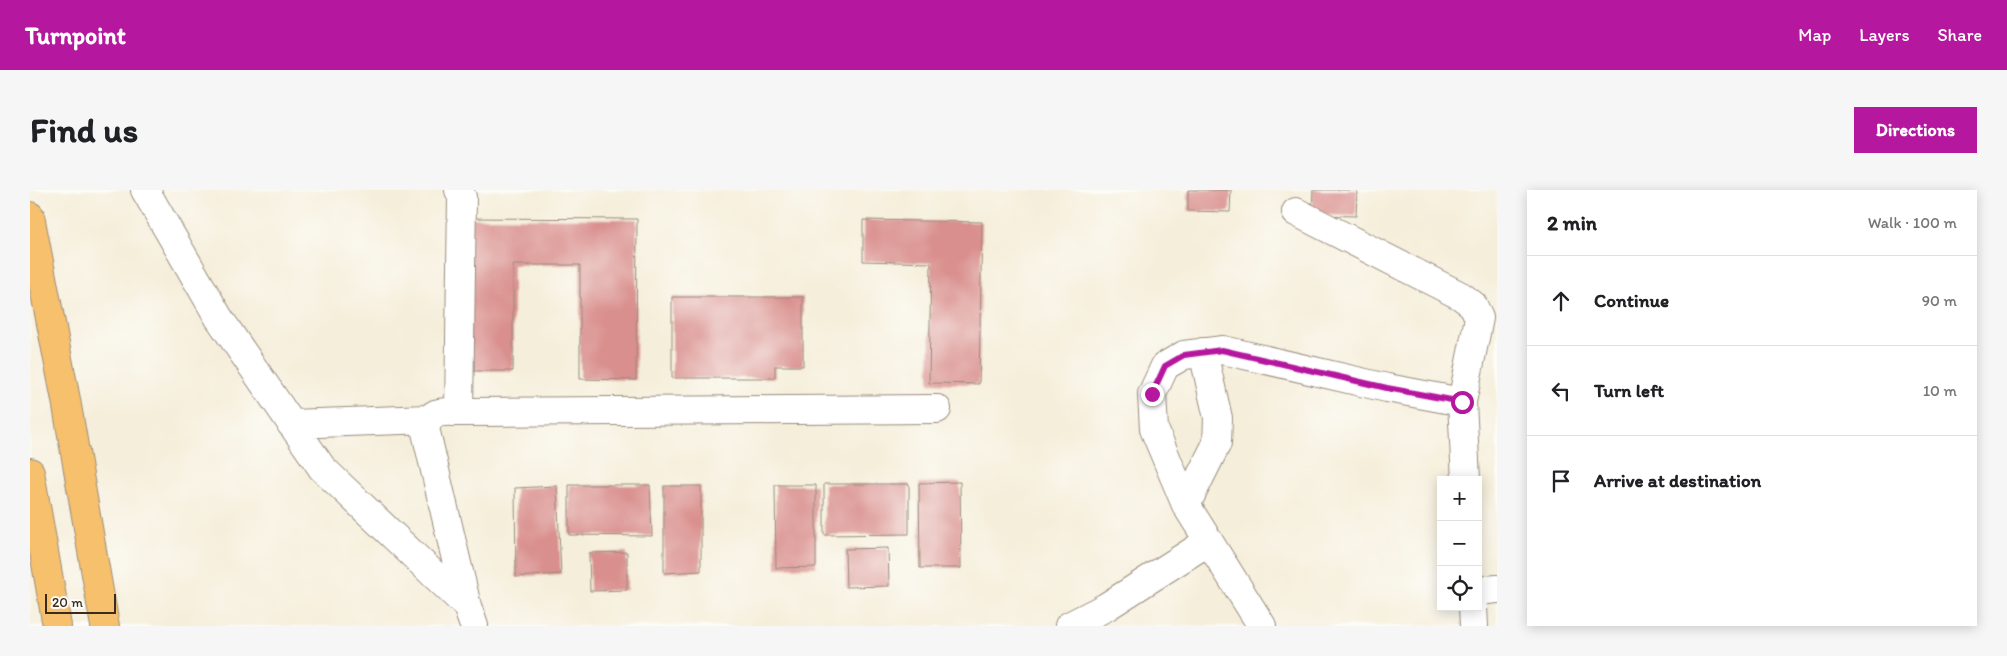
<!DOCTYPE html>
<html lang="en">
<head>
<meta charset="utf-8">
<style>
  :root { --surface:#fff; --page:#f6f6f6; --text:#202124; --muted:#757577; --line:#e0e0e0; --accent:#b5179e }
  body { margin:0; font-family:Itim,sans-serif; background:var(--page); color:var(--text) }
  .controls { position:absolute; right:15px; bottom:15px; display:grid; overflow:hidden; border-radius:0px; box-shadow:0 2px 12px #0003 }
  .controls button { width:45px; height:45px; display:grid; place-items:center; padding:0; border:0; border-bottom:1px solid var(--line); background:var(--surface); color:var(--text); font:25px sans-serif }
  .scale { position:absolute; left:15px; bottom:12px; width:71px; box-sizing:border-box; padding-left:5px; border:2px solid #3b2a1e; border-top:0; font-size:14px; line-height:18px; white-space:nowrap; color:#3b2a1e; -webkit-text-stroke:4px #fdfcf7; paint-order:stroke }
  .stop { position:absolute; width:15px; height:15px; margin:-11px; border:4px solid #b5179e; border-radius:50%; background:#fff }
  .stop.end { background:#b5179e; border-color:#fff; box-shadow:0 1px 5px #0008 }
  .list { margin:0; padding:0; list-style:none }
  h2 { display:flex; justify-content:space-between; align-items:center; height:65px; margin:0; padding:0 20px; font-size:21px }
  h2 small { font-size:16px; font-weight:400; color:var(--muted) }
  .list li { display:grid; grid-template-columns:32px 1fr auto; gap:15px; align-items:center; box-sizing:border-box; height:90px; padding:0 20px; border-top:1px solid var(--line) }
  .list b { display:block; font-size:19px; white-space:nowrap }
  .list em { font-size:16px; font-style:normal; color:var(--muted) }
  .icon { flex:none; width:28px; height:28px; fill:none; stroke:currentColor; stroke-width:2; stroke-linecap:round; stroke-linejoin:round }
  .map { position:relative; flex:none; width:1467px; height:436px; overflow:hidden; border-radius:0px }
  header { display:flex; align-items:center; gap:30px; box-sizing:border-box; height:70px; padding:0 25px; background:var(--accent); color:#fff }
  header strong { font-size:24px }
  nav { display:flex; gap:28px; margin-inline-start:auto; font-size:18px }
  .intro { display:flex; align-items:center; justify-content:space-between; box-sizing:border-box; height:120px; padding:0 30px }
  h1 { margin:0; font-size:35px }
  .button { padding:12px 22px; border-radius:0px; background:var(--accent); color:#fff; font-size:18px; font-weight:700 }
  main { display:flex; gap:30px; padding:0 30px }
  aside { flex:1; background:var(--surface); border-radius:0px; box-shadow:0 2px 12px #0003 }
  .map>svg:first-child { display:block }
  .building { fill:#d98f8d }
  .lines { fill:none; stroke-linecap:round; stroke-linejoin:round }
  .minor-casing { stroke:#988c7c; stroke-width:30 }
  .major-casing { stroke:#988c7c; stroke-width:30 }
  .minor { stroke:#fff; stroke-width:28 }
  .major { stroke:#f7c06c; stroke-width:28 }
  .route { stroke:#b5179e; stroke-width:6 }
</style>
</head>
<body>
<header>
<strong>Turnpoint</strong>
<nav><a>Map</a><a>Layers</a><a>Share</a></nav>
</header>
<div class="intro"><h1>Find us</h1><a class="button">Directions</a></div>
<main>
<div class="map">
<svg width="1467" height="436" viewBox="0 0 1467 436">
  <rect width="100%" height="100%" fill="#fdfcf7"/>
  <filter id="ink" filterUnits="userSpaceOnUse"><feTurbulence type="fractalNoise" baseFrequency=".02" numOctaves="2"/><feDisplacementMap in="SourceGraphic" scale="10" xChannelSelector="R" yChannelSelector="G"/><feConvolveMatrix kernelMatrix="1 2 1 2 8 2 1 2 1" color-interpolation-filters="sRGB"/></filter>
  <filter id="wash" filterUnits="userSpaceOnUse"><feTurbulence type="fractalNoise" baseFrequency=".0096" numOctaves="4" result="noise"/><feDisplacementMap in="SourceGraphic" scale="20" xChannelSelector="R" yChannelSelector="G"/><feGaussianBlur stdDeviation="1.12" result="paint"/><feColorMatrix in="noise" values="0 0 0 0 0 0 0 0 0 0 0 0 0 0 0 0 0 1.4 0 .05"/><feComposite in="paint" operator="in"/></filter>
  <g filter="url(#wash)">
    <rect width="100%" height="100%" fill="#f5eeda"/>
    <g id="blocks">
      <path class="building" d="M1158 0H1201L1200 22 1158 21Z
        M1283 0H1327L1326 26 1282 25Z
        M433 28 607 29 606 190 550 189V75H483V181H432Z
        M833 30 952 32 949 194 899 193 901 73 833 71Z
        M642 107H773V176H745V188H642Z
        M930 292 931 378H890L889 293Z
        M794 294H879V344L794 345Z
        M539 295H620L622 346 539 345Z
        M745 295H786V377L746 378Z
        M527 296 531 384 486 387 485 298Z
        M634 296H671V381L634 383Z
        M858 358 859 396 816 397 815 359Z
        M597 362V400L560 401 559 363Z"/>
    </g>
  </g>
  <g filter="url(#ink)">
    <use href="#blocks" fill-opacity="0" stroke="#988c7c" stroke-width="1"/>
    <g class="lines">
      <g class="minor-casing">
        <path id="minor" d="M115 0 189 128 292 278 437 416
          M1266 22 1431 106 1443 115 1449 128 1432 212 1436 290
          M429 222 432 7 429 0
          M261 234 399 229
          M1156 315 1187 253 1188 228 1173 162
          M1448 401 1467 399
          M1443 417 1444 436
          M444 436 437 416 395 238C402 219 412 222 429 222L907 219
          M1039 436 1076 417 1179 351
          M1232 436 1156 315 1124 239 1122 204 1135 176 1154 165 1193 160 1357 198 1432 212"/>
      </g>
      <g class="major-casing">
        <path id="major" d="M0 26 36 210 75 436
          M0 282 27 436"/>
      </g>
      <use href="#minor" class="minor"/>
      <use href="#major" class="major"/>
    </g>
  </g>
  <g class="lines" filter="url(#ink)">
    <path class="route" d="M1122 204 1135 176 1154 165 1192 160 1357 198 1432 212"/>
  </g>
</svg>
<div class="controls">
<button>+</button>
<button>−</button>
<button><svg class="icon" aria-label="locate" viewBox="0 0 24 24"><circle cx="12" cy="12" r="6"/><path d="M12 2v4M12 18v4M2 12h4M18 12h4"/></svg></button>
</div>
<div class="scale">20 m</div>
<div class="stop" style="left:1432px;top:212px"></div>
<div class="stop end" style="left:1122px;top:204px"></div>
</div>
<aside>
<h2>2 min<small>Walk · 100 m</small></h2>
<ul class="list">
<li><svg class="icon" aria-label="ahead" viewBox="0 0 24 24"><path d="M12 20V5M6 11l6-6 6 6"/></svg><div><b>Continue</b></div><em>90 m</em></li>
<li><svg class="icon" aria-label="left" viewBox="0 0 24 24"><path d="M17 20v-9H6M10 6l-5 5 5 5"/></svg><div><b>Turn left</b></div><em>10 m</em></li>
<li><svg class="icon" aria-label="arrive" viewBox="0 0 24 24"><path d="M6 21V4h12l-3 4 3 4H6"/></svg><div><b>Arrive at destination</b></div></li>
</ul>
</aside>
</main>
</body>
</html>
